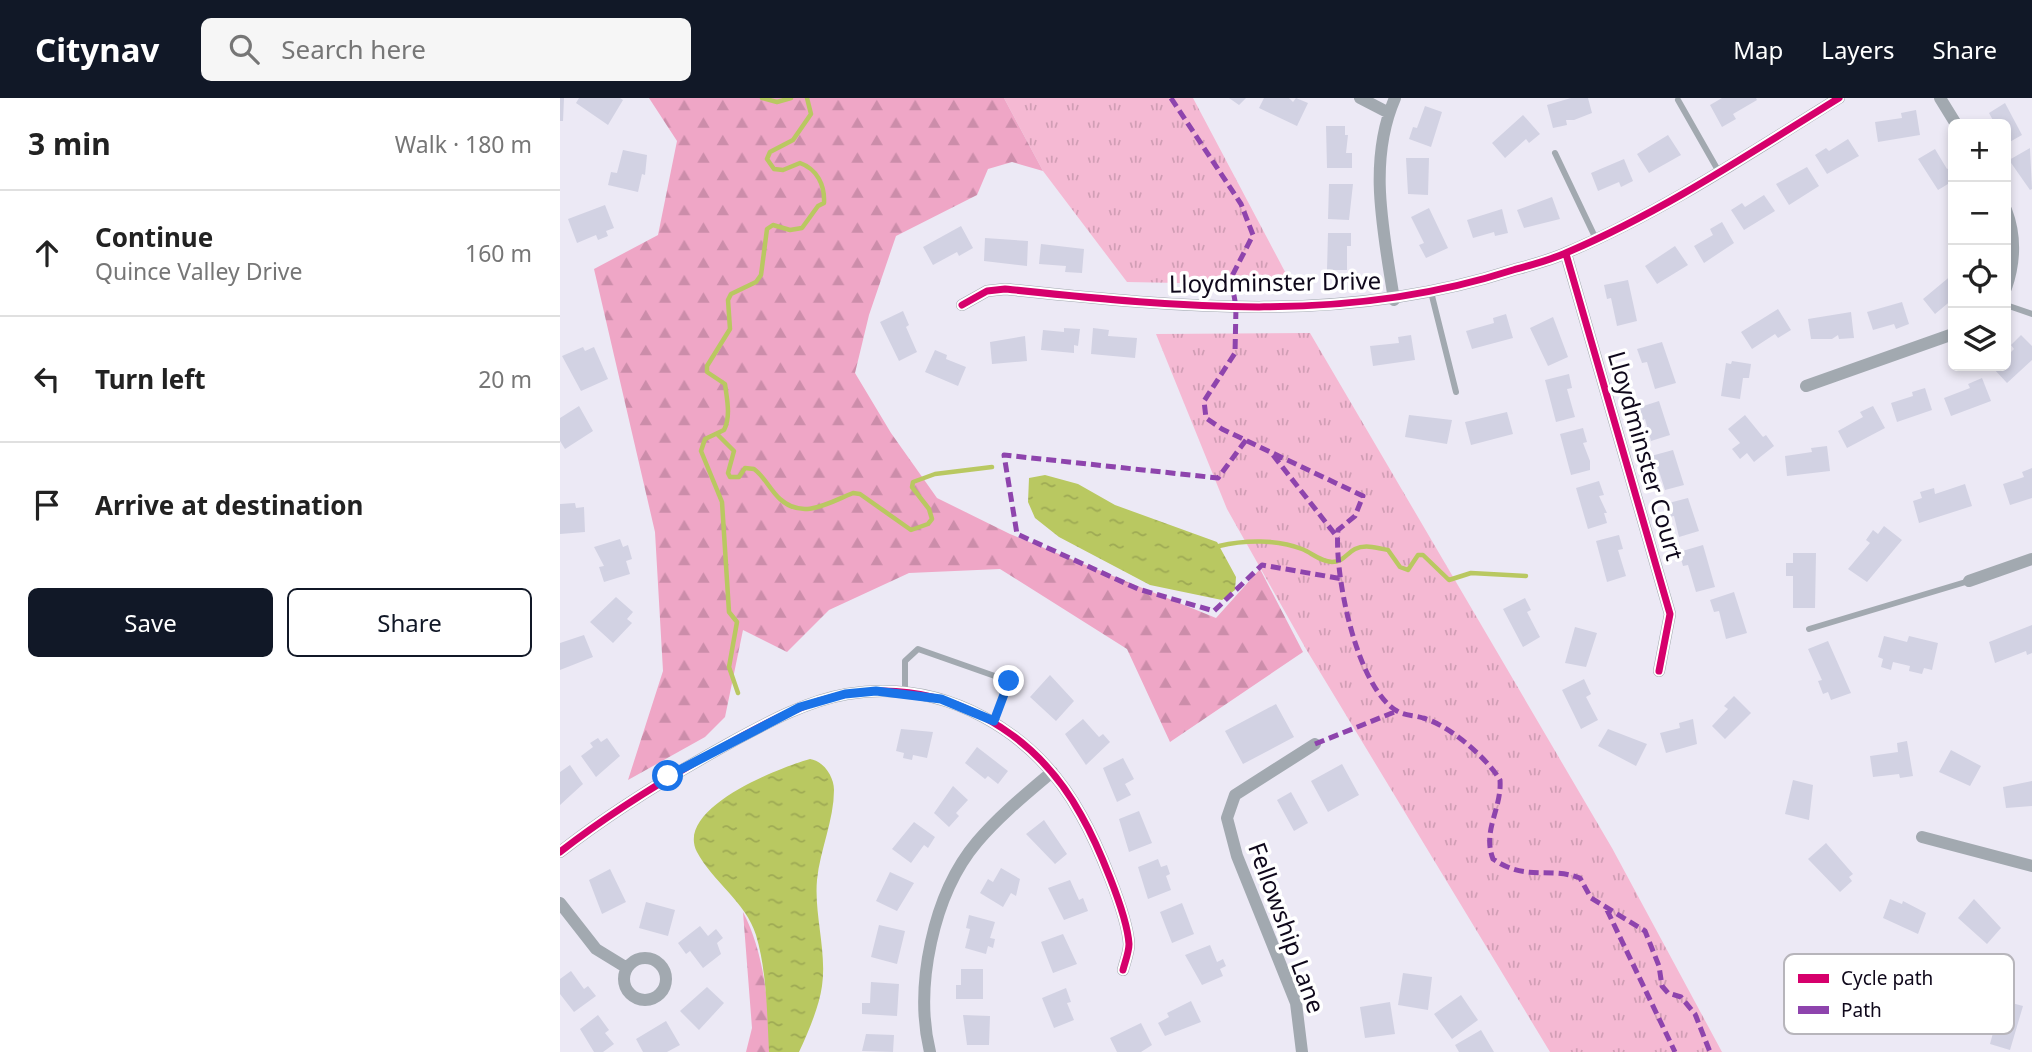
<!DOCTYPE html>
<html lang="en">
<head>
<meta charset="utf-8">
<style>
  :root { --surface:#fff; --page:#f6f6f6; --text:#222; --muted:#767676; --line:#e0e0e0; --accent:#111827 }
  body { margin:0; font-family:"Noto Sans",sans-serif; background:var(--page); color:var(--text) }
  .controls { position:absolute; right:21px; top:21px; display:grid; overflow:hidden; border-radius:10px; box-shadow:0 4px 10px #0003 }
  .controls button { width:63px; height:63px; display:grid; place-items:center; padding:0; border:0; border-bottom:2px solid var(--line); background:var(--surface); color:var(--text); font:35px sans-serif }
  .stop { position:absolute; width:21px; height:21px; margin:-16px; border:5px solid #1a73e8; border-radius:50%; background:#fff }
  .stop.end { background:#1a73e8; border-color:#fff; box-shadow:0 2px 7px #0008 }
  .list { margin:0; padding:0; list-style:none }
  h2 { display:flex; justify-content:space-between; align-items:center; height:91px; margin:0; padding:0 28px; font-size:30px }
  h2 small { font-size:23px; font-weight:400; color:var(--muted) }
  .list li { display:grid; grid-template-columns:46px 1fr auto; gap:21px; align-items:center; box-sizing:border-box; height:126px; padding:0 28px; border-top:2px solid var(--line) }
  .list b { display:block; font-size:26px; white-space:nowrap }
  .list p { margin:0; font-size:23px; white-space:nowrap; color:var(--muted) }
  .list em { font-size:23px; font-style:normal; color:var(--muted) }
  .actions { display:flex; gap:14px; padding:21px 28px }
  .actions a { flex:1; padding:16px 0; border:2px solid var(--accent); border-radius:10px; text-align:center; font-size:24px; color:var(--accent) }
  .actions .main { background:var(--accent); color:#fff }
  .icon { flex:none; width:38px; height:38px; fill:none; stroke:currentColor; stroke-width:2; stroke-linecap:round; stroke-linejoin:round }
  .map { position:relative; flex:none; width:1472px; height:954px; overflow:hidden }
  header { display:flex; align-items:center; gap:42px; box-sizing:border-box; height:98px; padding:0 35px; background:var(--accent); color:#fff }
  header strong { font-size:33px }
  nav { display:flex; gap:38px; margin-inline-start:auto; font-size:24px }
  .search { width:490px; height:63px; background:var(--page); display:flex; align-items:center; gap:18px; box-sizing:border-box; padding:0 24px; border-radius:10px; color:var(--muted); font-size:26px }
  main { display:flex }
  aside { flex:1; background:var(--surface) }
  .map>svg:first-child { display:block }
  .grass { fill:url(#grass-tufts) }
  .forest { fill:url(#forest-firs) }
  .water { fill:url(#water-ripples) }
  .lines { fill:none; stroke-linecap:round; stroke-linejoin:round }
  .stream { stroke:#b9c861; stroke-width:4.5 }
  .building { fill:#d2d2e3 }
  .lane { stroke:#a2a9b0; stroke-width:6 }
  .street { stroke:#a2a9b0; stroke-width:12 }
  .quiet { stroke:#8e44ad; stroke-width:5; stroke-dasharray:10 5; stroke-linecap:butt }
  .cycleway-casing { stroke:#fff; stroke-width:11 }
  .cycleway { stroke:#d6006c; stroke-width:7 }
  .route { stroke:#1a73e8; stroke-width:9 }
  .labels { text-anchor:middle; stroke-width:7; stroke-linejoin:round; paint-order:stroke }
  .street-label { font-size:24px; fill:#0f081b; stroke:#fff }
  .key { fill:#fff; stroke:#b7b5bb; stroke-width:2 }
  .key-label { font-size:19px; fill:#0f081b }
</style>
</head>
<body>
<header>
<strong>Citynav</strong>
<div class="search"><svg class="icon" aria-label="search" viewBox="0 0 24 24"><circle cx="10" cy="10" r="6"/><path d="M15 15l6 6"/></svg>Search here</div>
<nav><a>Map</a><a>Layers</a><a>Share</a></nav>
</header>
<main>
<aside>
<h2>3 min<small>Walk · 180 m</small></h2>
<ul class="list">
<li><svg class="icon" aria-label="ahead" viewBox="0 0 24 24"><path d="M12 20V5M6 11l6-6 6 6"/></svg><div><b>Continue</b><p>Quince Valley Drive</p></div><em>160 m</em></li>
<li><svg class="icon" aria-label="left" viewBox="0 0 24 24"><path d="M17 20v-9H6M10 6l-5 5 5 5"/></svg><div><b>Turn left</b></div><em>20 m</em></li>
<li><svg class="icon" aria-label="arrive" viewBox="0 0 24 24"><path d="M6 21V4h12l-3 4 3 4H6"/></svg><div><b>Arrive at destination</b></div></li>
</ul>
<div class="actions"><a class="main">Save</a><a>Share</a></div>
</aside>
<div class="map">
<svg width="1472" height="954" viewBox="0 0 1472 954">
  <defs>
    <pattern id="grass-tufts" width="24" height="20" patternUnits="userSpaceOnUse" patternTransform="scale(1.75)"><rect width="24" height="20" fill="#f5b9d3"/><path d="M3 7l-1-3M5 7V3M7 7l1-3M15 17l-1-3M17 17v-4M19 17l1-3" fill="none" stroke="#d19eb5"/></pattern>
    <pattern id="forest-firs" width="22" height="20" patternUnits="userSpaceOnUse" patternTransform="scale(1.75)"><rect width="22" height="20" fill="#efa6c6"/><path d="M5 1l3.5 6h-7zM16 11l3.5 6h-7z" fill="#cc8daa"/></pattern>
    <pattern id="water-ripples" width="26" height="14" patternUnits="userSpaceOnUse" patternTransform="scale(1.75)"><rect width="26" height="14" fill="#b9c861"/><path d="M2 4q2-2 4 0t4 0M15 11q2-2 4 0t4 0" fill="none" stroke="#9eaa54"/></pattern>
  </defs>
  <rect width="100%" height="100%" fill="#ece9f5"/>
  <path class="grass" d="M444 0H633L732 187 567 184 483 73Z
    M750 235 1052 750 1162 954H990L746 551 667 411 596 236Z"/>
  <path class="forest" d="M89 0H444L483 73 452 64 428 71 417 97 336 138 309 217 295 275 331 335 377 400 450 436 656 520 700 471 743 554 610 644 567 551 440 471 349 475 269 512 227 554 183 532 165 619 145 639 68 682 103 573 95 434 34 171 98 137 117 43Z
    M183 814C204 854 210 909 209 954H186L192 930Z"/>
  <path class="water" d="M485 377 518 386 555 407 657 444 676 479 675 492 662 502 590 487 499 439 475 420 468 404 469 380Z
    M250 661C264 663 274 679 274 692 274 722 260 752 257 782 254 817 267 853 262 888 259 909 248 935 239 954H209C207 916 207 874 196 837 186 804 152 783 137 754 114 710 221 669 250 661Z"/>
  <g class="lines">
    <path class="stream" d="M202 0 217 4 231 0
      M158 337 174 353 168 375 170 379H179L185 370 194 371C205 379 210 392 220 401 243 422 268 405 293 395L300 396 351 432 368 426 372 421 369 411 352 389 353 384 375 376 432 369
      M659 448C684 442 717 441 742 451 752 455 759 463 772 464 783 464 787 455 795 451 805 446 818 450 828 452L840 469 848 472 858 457H863L889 482 911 475 966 478
      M178 595 169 569 177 524 169 514 162 404 141 353 145 341 164 332C171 318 167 302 165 286L147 274V268L170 231 168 202 171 196 196 184 201 177 207 131 213 127 230 132 242 130 258 108 264 105C265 87 257 71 240 65L223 72 214 71 207 61 210 54 233 42 251 16 247 0"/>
  </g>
  <path class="building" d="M0 0H4L3 23H0Z
    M19 0H60L63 2 48 27 16 5Z
    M669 0H686L679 7Z
    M704 0H729L733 4 736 0 748 5 737 28 699 10Z
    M1011 0H1028L1032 15 1014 22H1006L1007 27 993 30 987 7Z
    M1162 0H1196L1197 2 1173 16 1176 21 1162 29 1150 7Z
    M1445 5 1462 37 1446 46V26H1435L1429 15Z
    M865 8 882 14 871 49 849 41 853 29 857 30Z
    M1356 12 1360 37 1318 44 1315 24 1342 20 1341 15Z
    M963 17 980 36 969 45 966 41 945 60 932 45Z
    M766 28H785V37H788L786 55H792V70H767Z
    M1108 37 1121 57 1089 75 1077 56Z
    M1288 41 1299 58 1267 76 1255 57 1266 50 1269 53Z
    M1470 50 1472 91 1470 92 1449 62Z
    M1375 51 1387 71 1391 69 1393 72V83L1378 92 1358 61Z
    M63 52 87 57 85 77 82 76 78 94 48 87 51 74 57 75Z
    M846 60H869L868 97 848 96Z
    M1064 61 1073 83 1061 89 1059 84 1038 93 1031 75Z
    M1247 69 1259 88 1229 107 1216 86Z
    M769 86H793L789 122 768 121Z
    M1204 97 1215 113 1184 132 1171 112 1182 105 1185 109Z
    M992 99 1000 121 964 130 957 112Z
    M45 107 54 130 46 133 48 138 38 142 36 137 17 145 8 121Z
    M1393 108V132H1392L1388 109Z
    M869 110 888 150 866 160 859 147 864 145 851 119Z
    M942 111 948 135 935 138 934 134 913 140 907 122Z
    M1162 124 1174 145 1144 165 1134 148 1153 137 1150 131Z
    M401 128 413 150 399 158 397 154 373 167 363 149Z
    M768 135H791V148H787V172H767Z
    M425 140 468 143 467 168 424 163Z
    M481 146 524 151 522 175 505 174 506 168 479 166Z
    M1115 148 1128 167 1097 186 1085 168Z
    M1393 176V201L1375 216 1363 201Z
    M1068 182 1077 223 1057 228 1051 200 1047 201 1044 187Z
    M1342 204 1349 226 1336 231 1334 226 1313 232 1307 214Z
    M1218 211 1231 232 1218 240 1215 236 1192 251 1181 234Z
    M343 213 349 227 346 229 357 254 339 263 320 224Z
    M1291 214 1294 240 1279 241 1278 237 1272 241H1251L1248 221Z
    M946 216 953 240 912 251 906 233 934 225 933 220Z
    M993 219 1008 259 988 268 970 230Z
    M504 230 520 231 518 248 514 247V255L481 252 483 232 504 234Z
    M533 230 549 232 548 238 577 240 575 260 531 256Z
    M851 237 855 262 813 268 810 248 839 245 838 239Z
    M1461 237 1472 248V262L1447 285 1434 271 1446 268V255L1448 257 1454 251 1451 247Z
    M465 238 467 263 432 266 430 244Z
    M1102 244 1116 285 1095 291 1087 264 1082 265 1077 251Z
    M23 249 25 253 34 249 48 281 21 293 2 258Z
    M375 252 387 257 386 261 406 269 398 288 365 274Z
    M1172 263 1191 266 1189 280H1183L1180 301 1161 298 1166 265 1171 266Z
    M1009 276 1012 290 1007 291 1015 319 996 324 985 282Z
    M1422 280 1431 303 1391 318 1384 300 1410 290 1408 286Z
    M1365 290 1372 312 1337 324 1331 305 1353 298 1352 294Z
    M1099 303 1110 337 1091 343 1085 321 1081 323 1077 310Z
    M19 308 33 333 5 351 0 343V320Z
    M1313 308 1325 330 1287 350 1278 333 1303 319 1300 314Z
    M947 314 953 336 911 347 905 324Z
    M849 317 892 322 887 346 845 339Z
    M1185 317 1203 339 1206 337 1214 348 1194 364 1187 355 1180 361 1172 351 1180 345 1168 331Z
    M1023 330 1027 344 1023 345 1030 363V372L1011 377 1000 336Z
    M1267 348 1270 373 1227 378 1225 358 1252 354 1251 350Z
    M1113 352 1124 387 1105 392 1098 370 1095 372 1091 358Z
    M1472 370V400L1450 407 1443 386 1464 379 1462 374Z
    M1039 383 1044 397 1039 398 1047 415H1044L1047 425 1028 431 1016 390Z
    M1405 386 1412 408 1359 425 1353 403 1362 400 1360 394 1374 390 1375 396Z
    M1128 400 1139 433 1119 439 1114 418 1109 419 1105 406Z
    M15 405 16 410 24 409 25 434 0 436V406Z
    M1324 428 1342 442 1307 484 1288 471 1310 445 1306 442 1313 432 1318 436Z
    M1059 437 1063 451 1058 452 1066 478 1047 484 1036 443Z
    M60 441 63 449 68 447 72 461 66 463 70 476 44 484 39 469 44 468 34 449Z
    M1143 447 1155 489 1136 494 1128 467 1123 468 1119 454Z
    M1233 455H1256L1255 510H1233V478H1226V465H1233Z
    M1174 494 1187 535 1166 541 1159 513 1154 514 1150 502Z
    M56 499 73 514 67 521 72 525 53 545 30 524Z
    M965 500 971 512 967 514 980 539 963 549 943 511Z
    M1472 527V555L1467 557 1466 553 1435 565 1429 544Z
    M1015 529 1037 535 1026 569 1005 565Z
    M24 537 33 559 0 572V545Z
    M1324 538 1347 544 1349 538 1378 545 1372 572 1364 570 1362 576 1349 573 1350 568 1333 564 1331 572 1321 569 1323 561 1318 559Z
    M1268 543 1291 595 1271 602 1268 594 1263 596 1258 583 1262 582 1248 551Z
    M490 577 514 603 496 623 470 599Z
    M1024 581 1031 596 1026 599 1038 622 1021 631 1002 592Z
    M1174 598 1191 615 1165 641 1152 628 1168 611 1164 608Z
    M716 606 734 639 683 666 665 633Z
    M523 621 539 639 543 636 550 644 526 667 505 636Z
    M1133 621 1137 646 1106 655 1100 635 1120 630 1119 625Z
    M341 631 373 634 367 660 353 657 352 662 343 660 344 655 336 653Z
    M1048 631 1087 646 1076 668 1038 648Z
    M38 640 41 644 47 640 60 658 36 679 21 658 33 649 30 645Z
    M1347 643 1353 678 1340 680 1339 676 1313 679 1310 658 1338 654 1337 645Z
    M417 649 448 673 438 686 428 678 425 681 405 665Z
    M1391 652 1421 668 1410 688 1379 674Z
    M563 660 574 681 565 686 571 697 557 704 543 670Z
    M782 666 799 697 768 714 751 683Z
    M10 667 23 686 0 707V674Z
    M1233 682 1253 687 1249 722 1225 716Z
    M1472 683V708L1446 710 1443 689Z
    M393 688 408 702 396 715 399 718 389 729 374 715Z
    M731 694 748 725 734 733 717 702Z
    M579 713 592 745 569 754 559 721Z
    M484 722 507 756 495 766 466 736Z
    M354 724 375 739 368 750 364 747 351 765 332 751Z
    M1266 745 1293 776 1289 779 1292 783 1280 794 1248 761Z
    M598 761 601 769 607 767 610 776 606 778 611 792 588 801 578 769Z
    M441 770 460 781 456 798 451 795 443 809 420 795 428 781 433 784Z
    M50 771 66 804 42 816 29 782Z
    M330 774 354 785 337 813 316 803Z
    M510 782 519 802 523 800 528 813 504 822 488 790Z
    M1330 801 1342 806 1343 803 1366 815 1358 836 1323 820Z
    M1414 801 1441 830 1427 846 1398 820Z
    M86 804 115 812 108 838 79 830Z
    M622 805 634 836 612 845 600 814Z
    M409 817 435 824 430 840 435 841 433 850 428 848 426 856 405 850 410 831 406 830Z
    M319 827 345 833 337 866 311 859Z
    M140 828 148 838 156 831 163 840 157 845 161 856 143 870 130 853 126 856 118 845Z
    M503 836 517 866 493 875 481 844Z
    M650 847 657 864 663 861 666 868 660 871 663 878 642 887 625 857Z
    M401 871H423V901H396V887H401Z
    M11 873 24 891 28 888 36 898 14 914 0 896V881Z
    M843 875 872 879 868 912 838 907Z
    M311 884 339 886 337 918 302 916V905H310Z
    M147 889 164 905 139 932 120 913Z
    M506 890 511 904 507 905 514 922 494 930 482 900Z
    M901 897 918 922 892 941 874 916Z
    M1433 900 1463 908 1450 952 1430 946 1439 913 1430 910Z
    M631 903 641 924 605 938 598 925 609 919 607 915Z
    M830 904 835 936 805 940 800 909Z
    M38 917 49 932 45 935 54 946 43 954H34L20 931Z
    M403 917 430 918 429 947H407Z
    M106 923 120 947 107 954H83L76 941Z
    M581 925 592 947 581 954H557L550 940Z
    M921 932 934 954H899L895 947Z
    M306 936 334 937 333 954 302 953Z"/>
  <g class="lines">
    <path class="lane" d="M1118 2 1159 74
      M995 55 1036 141
      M871 194 896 294
      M1446 207 1472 216
      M1249 531 1409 483
      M345 596V563L358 551 449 583 434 623"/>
    <path class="street" d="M800 0 829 15
      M1380 0 1396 26
      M1446 112C1456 138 1455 164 1446 190
      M1006 156 1110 516 1099 573
      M834 202C824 135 807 64 835 0
      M402 207 427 193 445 191C619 209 783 227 953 172 971 167 991 162 1008 154 1104 113 1190 55 1279 0
      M1246 288 1393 236
      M1409 483 1472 461
      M1362 739 1472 768
      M0 754C55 711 113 676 175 642 210 623 247 603 287 596 385 580 475 633 521 717 537 745 567 815 569 846 569 854 565 864 563 872
      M0 805 36 851 67 870
      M64 881a21 21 0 1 1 42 0a21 21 0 1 1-42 0Z
      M370 954C354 889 373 796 417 744 439 718 466 696 492 674
      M742 954 736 905 677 758 667 720 675 697 755 646"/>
    <path class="quiet" d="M611 0 681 106 693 137 671 180 676 209 675 255 644 303 646 320 662 331 803 398 795 418 778 432C774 475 796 589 837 613 845 618 854 617 863 620 889 627 927 660 940 682 942 711 922 732 933 761 967 784 987 768 1020 780L1031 800 1085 833 1099 868 1102 888 1108 895 1121 899 1135 916 1150 954
      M686 342 658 380 444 357 457 436 578 491 654 513 702 467 783 481
      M713 357 778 440
      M755 646 837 613
      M1047 812 1115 954"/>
    <g class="cycleway-casing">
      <path id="cycleway" d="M1006 156 1110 516 1099 573
        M402 207 427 193 445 191C619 209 783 227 953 172 971 167 991 162 1008 154 1104 113 1190 55 1279 0
        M0 754C55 711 113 676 175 642 210 623 247 603 287 596 385 580 475 633 521 717 537 745 567 815 569 846 569 854 565 864 563 872"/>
    </g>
    <use href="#cycleway" class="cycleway"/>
  </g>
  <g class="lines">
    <path class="route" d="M108 678 240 609 285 596 316 593 381 601 434 623 449 583"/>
  </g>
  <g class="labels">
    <g class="street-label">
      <text transform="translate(715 185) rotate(-1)" y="8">Lloydminster Drive</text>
      <text transform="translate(1085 358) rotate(74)" y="8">Lloydminster Court</text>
      <text transform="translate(726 830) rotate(70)" y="8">Fellowship Lane</text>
    </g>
  </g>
  <rect x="1224" y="856" width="230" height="80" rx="10" class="key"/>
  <rect x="1238" y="876" width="31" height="9" fill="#d6006c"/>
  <rect x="1238" y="908" width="31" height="8" fill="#8e44ad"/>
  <g class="key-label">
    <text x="1281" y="887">Cycle path</text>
    <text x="1281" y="919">Path</text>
  </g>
</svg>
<div class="controls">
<button>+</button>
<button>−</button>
<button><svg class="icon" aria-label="locate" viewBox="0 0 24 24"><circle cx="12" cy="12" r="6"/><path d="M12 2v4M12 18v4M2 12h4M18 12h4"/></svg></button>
<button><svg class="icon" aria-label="layers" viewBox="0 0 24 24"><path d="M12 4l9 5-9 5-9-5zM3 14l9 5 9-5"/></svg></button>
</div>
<div class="stop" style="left:108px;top:678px"></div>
<div class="stop end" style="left:449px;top:583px"></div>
</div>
</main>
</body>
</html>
